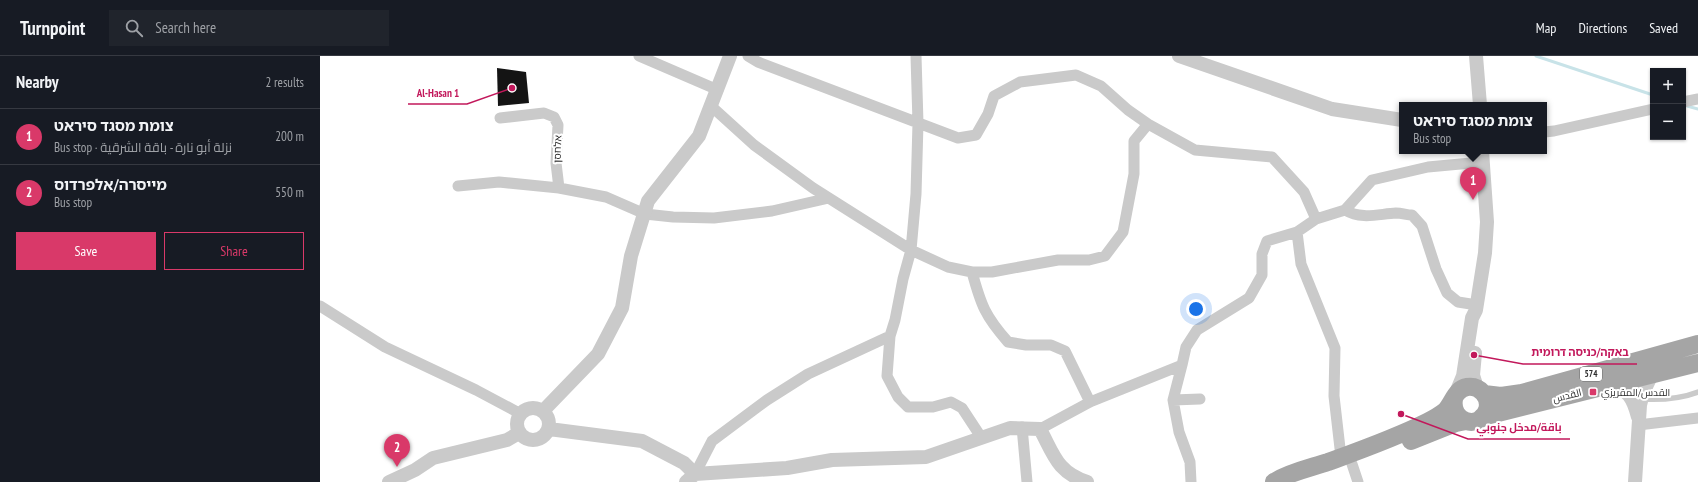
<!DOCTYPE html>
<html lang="en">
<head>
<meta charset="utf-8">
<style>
  :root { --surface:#171b24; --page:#20242c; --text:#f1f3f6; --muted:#9ea1a6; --line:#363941; --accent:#d93969 }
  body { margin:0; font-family:"PT Sans Narrow",Cairo,"Noto Sans Hebrew",sans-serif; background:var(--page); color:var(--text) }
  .controls { position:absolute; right:12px; top:12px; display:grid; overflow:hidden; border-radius:0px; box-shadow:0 1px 3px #0004 }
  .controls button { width:36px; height:36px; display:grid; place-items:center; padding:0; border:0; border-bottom:1px solid var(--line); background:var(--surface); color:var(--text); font:20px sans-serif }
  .you { position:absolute; left:876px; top:253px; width:14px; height:14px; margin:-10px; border:3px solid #fff; border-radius:50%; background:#1a73e8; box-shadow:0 0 0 6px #1a73e833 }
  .badge { display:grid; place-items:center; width:26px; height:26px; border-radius:50%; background:var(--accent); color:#fff; font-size:13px; font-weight:700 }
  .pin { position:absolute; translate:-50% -33px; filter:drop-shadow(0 1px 2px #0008) }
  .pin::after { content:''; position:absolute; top:21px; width:14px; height:12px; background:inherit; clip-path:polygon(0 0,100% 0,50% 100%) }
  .popup { position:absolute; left:1079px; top:46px; width:148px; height:52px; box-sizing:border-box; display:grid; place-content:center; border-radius:0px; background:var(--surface); filter:drop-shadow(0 1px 3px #0005); font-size:13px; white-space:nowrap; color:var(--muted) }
  .popup b { font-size:15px; color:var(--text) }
  .popup::after { content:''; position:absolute; left:50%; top:100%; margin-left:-8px; border:8px solid transparent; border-top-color:var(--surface) }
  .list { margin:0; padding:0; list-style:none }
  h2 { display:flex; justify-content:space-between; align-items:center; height:52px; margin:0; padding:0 16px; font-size:17px }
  h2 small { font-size:13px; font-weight:400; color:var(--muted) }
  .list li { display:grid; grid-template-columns:26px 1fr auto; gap:12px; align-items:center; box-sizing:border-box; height:56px; padding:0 16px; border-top:1px solid var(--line) }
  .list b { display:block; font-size:15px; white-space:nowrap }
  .list p { margin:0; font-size:13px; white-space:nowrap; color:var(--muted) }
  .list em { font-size:13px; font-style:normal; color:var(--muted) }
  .actions { display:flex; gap:8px; padding:12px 16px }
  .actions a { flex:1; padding:9px 0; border:1px solid var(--accent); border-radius:0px; text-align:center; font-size:14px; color:var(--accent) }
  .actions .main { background:var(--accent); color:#fff }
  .icon { flex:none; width:22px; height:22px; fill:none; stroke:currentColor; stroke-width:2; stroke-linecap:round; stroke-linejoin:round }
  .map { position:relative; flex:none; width:1378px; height:426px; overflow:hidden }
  header { display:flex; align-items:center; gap:24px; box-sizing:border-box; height:56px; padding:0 20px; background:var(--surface); border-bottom:1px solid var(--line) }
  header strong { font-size:19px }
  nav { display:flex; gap:22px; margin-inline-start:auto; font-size:14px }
  .search { width:280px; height:36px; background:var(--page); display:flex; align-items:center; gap:10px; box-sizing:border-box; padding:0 14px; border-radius:0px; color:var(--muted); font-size:15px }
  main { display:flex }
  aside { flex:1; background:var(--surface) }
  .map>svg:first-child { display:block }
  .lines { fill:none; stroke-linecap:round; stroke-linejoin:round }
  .stream { stroke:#c8e3e8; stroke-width:3 }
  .building { fill:#141414 }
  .service { stroke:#cacaca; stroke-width:5.5 }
  .minor { stroke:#cacaca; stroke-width:11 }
  .tertiary { stroke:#cacaca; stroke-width:14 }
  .primary { stroke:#a5a5a5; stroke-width:18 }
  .poi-dot { fill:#d93969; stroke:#fff; stroke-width:1.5 }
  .labels { text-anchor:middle; stroke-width:4; stroke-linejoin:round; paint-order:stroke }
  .shield { fill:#fff; stroke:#6c6c6c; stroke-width:1 }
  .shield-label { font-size:9px; font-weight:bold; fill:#2d2d2d }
  .street-label { font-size:10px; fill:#2d2d2d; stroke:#fff }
  .poi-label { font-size:10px; fill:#2d2d2d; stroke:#fff; text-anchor:start }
  .leader { fill:none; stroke:#c2185b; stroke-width:1.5 }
  .callout-dot { fill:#c2185b; stroke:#fff; stroke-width:1.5 }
  .callout-label { font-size:11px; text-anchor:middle; font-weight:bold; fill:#c2185b; stroke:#fff; stroke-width:4; stroke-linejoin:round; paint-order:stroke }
</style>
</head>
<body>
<header>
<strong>Turnpoint</strong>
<div class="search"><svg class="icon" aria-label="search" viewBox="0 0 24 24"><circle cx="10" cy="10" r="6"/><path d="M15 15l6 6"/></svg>Search here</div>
<nav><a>Map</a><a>Directions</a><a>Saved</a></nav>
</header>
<main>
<aside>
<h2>Nearby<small>2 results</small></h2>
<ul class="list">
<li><span class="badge">1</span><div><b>צומת מסגד סיראט</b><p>Bus stop · نزلة أبو نارة - باقة الشرقية</p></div><em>200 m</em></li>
<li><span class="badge">2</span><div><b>מייסרה/אלפרדוס</b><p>Bus stop</p></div><em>550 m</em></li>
</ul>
<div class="actions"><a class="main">Save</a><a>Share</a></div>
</aside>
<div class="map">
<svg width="1378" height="426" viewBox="0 0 1378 426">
  <rect width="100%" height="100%" fill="#fff"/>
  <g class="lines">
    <path class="stream" d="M1216 0 1333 39
      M1367 50 1378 53"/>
  </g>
  <path class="building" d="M177 12 206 16 209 47 178 50Z"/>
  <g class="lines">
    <path class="service" d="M1322 343C1341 344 1360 343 1378 336"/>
    <path class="minor" d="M319 0 398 34
      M428 0 438 6 638 82 656 79 668 58 674 40 700 26 756 19 781 30 808 54 828 68 875 94 952 101 984 136 996 163
      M1363 46 1378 43
      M391 50 434 89 493 132 591 194 628 211 652 216H672L738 204H769L785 200 803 176 814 118V85L828 68
      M180 62 224 57 234 61 238 69 236 107 239 132
      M1224 76 1234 75 1333 53
      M138 130 179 126 239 132 286 141 325 158 353 161 394 162 452 155 509 142
      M1025 154C1042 164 1058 158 1076 157 1082 157 1087 159 1092 159L1102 170 1116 213 1127 237 1138 246 1157 249
      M977 176 981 208 1015 292 1014 340 1021 401
      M652 216C661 249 665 260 688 286L706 289H731L745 295 770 346
      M0 250 65 291 156 334 201 358
      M570 280 567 320 578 341 588 351H613L631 346 642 352 661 381
      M862 309 853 344 880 343
      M853 344 859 376 870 406 871 426
      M1318 369 1378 362
      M702 371 707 426
      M720 373 770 346 862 309 866 291 877 274 929 242 942 219V198L947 185 977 176 996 163 1025 154 1052 124 1108 111 1162 106
      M1032 408 1038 426
      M375 418 392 385 447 344 488 318 570 280 575 264 583 223 591 194 596 138 598 67 596 0"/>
    <path class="tertiary" d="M859 0 1012 53 1082 64
      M1156 0 1160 49
      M1155 297 1153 319 1157 332
      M1290 328C1309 335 1313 342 1318 361
      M1136 337 1143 320 1152 262 1156 254 1165 197 1167 166 1162 95
      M197 368a16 16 0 1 1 32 0a16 16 0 1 1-32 0Z
      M223 355 278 298 302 252 311 200 328 145 379 80 410 0
      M229 373 322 385 364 407 375 418
      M69 426 95 414 113 402 187 384 199 377
      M366 426 375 418 467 412 512 404 606 401 690 372 720 373C734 399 737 416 767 426
      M1315 426 1320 349 1323 337 1332 318"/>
    <path class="primary" d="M1164 338 1181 340 1202 337 1378 288
      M1162 361 1378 307
      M1091 385 1136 367 1146 365
      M954 426C970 416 990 412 1008 406 1041 394 1075 382 1107 366 1113 363 1120 359 1125 355 1133 347 1135 333 1147 331 1160 329 1171 342 1167 354 1159 375 1130 366 1134 343"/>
  </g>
  <rect class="poi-dot" x="1269" y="332" width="8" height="8" rx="2"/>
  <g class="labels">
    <rect class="shield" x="1260" y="311" width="22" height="14" rx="3"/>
    <g class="shield-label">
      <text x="1271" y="321">574</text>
    </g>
    <g class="street-label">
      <text transform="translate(237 93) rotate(-88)" y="4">אלחסן</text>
      <text transform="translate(1247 339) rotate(-14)" y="4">القدس</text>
    </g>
    <g class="poi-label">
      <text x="1281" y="340">القدس/المقريزي</text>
    </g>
  </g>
  <path class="leader" d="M192 32L147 48H88M1154 299L1203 308H1317M1081 358L1148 383H1250"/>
  <g class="callout-dot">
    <circle cx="192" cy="32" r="4"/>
    <circle cx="1154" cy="299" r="4"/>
    <circle cx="1081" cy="358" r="4"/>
  </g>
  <g class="callout-label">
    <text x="118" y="41">Al-Hasan 1</text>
    <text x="1260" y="300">באקה/כניסה דרומית</text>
    <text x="1199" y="375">باقة/مدخل جنوبي</text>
  </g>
</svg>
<div class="controls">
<button>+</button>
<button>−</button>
</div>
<div class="you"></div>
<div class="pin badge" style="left:1153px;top:144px">1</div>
<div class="popup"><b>צומת מסגד סיראט</b>Bus stop</div>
<div class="pin badge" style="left:77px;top:411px">2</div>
</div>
</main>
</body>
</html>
